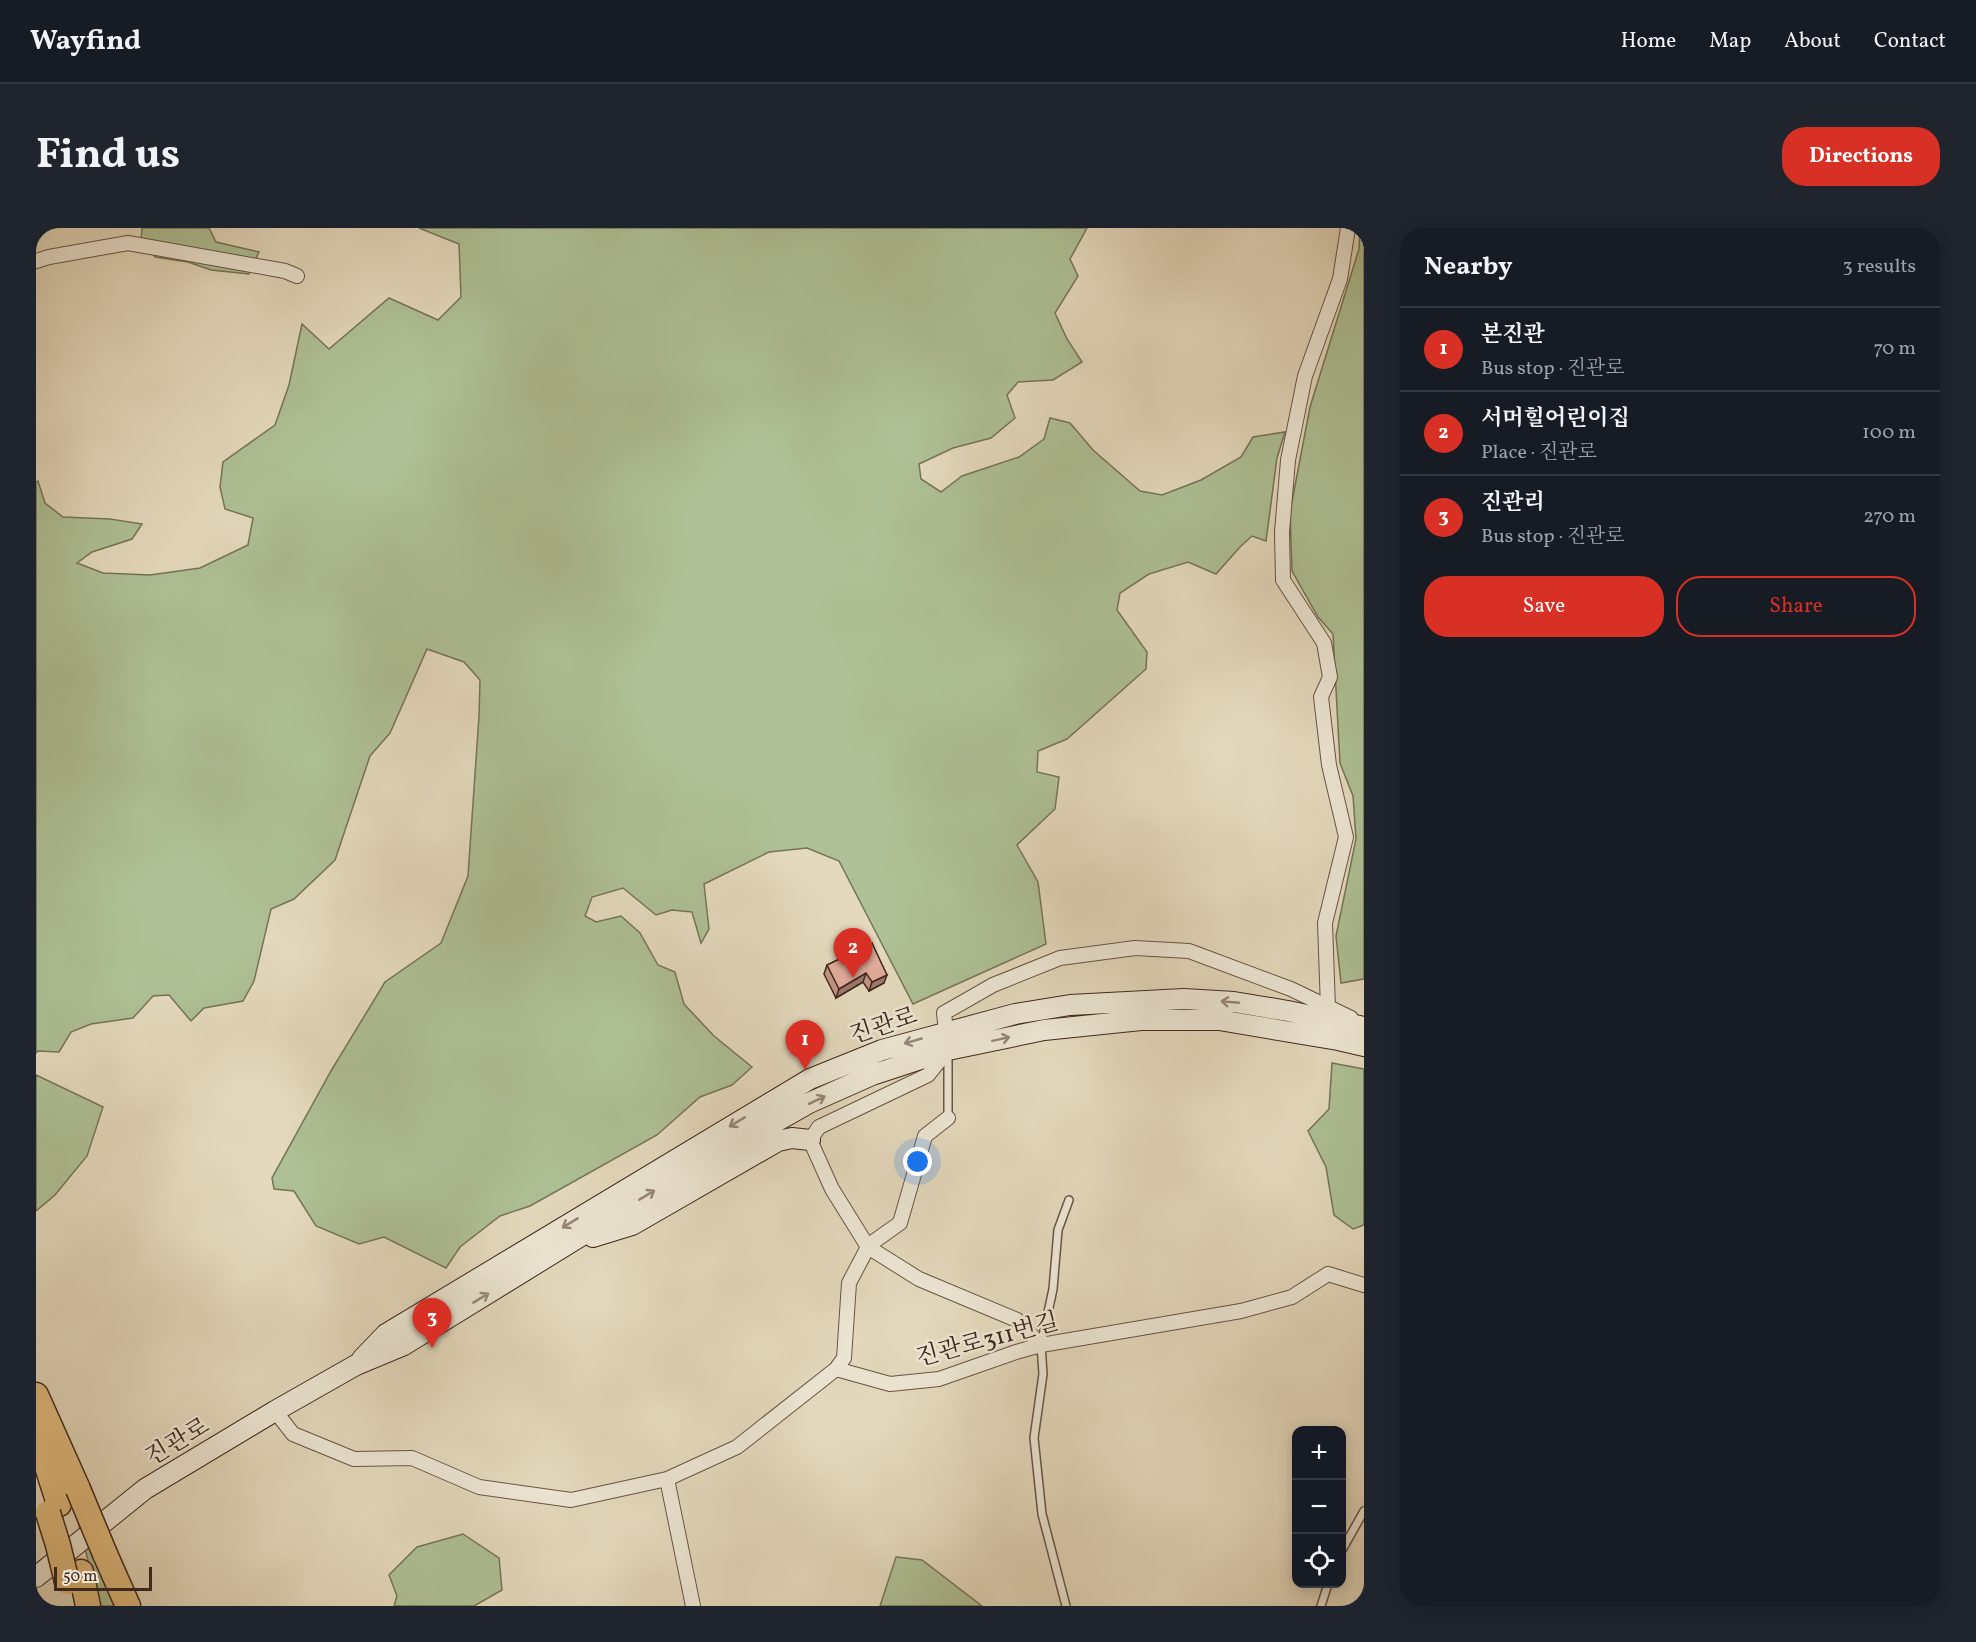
<!DOCTYPE html>
<html lang="en">
<head>
<meta charset="utf-8">
<style>
  :root { --surface:#171b24; --page:#20242c; --text:#f1f3f6; --muted:#9ea1a6; --line:#363941; --accent:#d93025 }
  body { margin:0; font-family:Vollkorn,"Noto Serif KR",serif; background:var(--page); color:var(--text) }
  .controls { position:absolute; right:18px; bottom:18px; display:grid; overflow:hidden; border-radius:12px; box-shadow:0 3px 15px #0003 }
  .controls button { width:54px; height:54px; display:grid; place-items:center; padding:0; border:0; border-bottom:2px solid var(--line); background:var(--surface); color:var(--text); font:30px sans-serif }
  .scale { position:absolute; left:18px; bottom:15px; width:98px; box-sizing:border-box; padding-left:6px; border:3px solid #3f281c; border-top:0; font-size:16px; line-height:21px; white-space:nowrap; color:#3f281c; -webkit-text-stroke:4px #ede6d4; paint-order:stroke }
  .you { position:absolute; left:882px; top:934px; width:21px; height:21px; margin:-15px; border:4px solid #fff; border-radius:50%; background:#1a73e8; box-shadow:0 0 0 9px #1a73e833 }
  .badge { display:grid; place-items:center; width:39px; height:39px; border-radius:50%; background:var(--accent); color:#fff; font-size:20px; font-weight:700 }
  .pin { position:absolute; translate:-50% -50px; filter:drop-shadow(0 2px 3px #0008) }
  .pin::after { content:''; position:absolute; top:32px; width:21px; height:18px; background:inherit; clip-path:polygon(0 0,100% 0,50% 100%) }
  .list { margin:0; padding:0; list-style:none }
  h2 { display:flex; justify-content:space-between; align-items:center; height:78px; margin:0; padding:0 24px; font-size:26px }
  h2 small { font-size:20px; font-weight:400; color:var(--muted) }
  .list li { display:grid; grid-template-columns:39px 1fr auto; gap:18px; align-items:center; box-sizing:border-box; height:84px; padding:0 24px; border-top:2px solid var(--line) }
  .list b { display:block; font-size:22px; white-space:nowrap }
  .list p { margin:0; font-size:20px; white-space:nowrap; color:var(--muted) }
  .list em { font-size:20px; font-style:normal; color:var(--muted) }
  .actions { display:flex; gap:12px; padding:18px 24px }
  .actions a { flex:1; padding:14px 0; border:2px solid var(--accent); border-radius:24px; text-align:center; font-size:21px; color:var(--accent) }
  .actions .main { background:var(--accent); color:#fff }
  .icon { flex:none; width:33px; height:33px; fill:none; stroke:currentColor; stroke-width:2; stroke-linecap:round; stroke-linejoin:round }
  .map { position:relative; flex:none; width:1328px; height:1378px; overflow:hidden; border-radius:24px }
  header { display:flex; align-items:center; gap:36px; box-sizing:border-box; height:84px; padding:0 30px; background:var(--surface); border-bottom:2px solid var(--line) }
  header strong { font-size:28px }
  nav { display:flex; gap:33px; margin-inline-start:auto; font-size:21px }
  .intro { display:flex; align-items:center; justify-content:space-between; box-sizing:border-box; height:144px; padding:0 36px }
  h1 { margin:0; font-size:42px }
  .button { padding:15px 27px; border-radius:24px; background:var(--accent); color:#fff; font-size:21px; font-weight:700 }
  main { display:flex; gap:36px; padding:0 36px }
  aside { flex:1; background:var(--surface); border-radius:24px; box-shadow:0 3px 15px #0003 }
  .map>svg:first-child { display:block }
  .green { fill:#aec095; stroke:#767458; stroke-width:1.5 }
  .lines { fill:none; stroke-linecap:round; stroke-linejoin:round }
  .lane-casing { stroke:#685444; stroke-width:10 }
  .street-casing { stroke:#685444; stroke-width:16 }
  .secondary-casing { stroke:#3f281c; stroke-width:22 }
  .highway-casing { stroke:#3f281c; stroke-width:27 }
  .lane { stroke:#ede6d4; stroke-width:7 }
  .street { stroke:#ede6d4; stroke-width:14 }
  .secondary { stroke:#ede6d4; stroke-width:20 }
  .highway { stroke:#e2bc7e; stroke-width:24 }
  .highway-bridge-casing { stroke:#3f281c; stroke-width:27; stroke-linecap:butt }
  .highway-bridge { stroke:#e2bc7e; stroke-width:24 }
  .wall { fill:#c39486; stroke:#3f281c; stroke-width:1.5 }
  .shaded-wall { fill:#9f786d; stroke:#3f281c; stroke-width:1.5 }
  .building { fill:#e3ac9c; stroke:#3f281c; stroke-width:1.5 }
  .oneway { stroke:#968778 }
  .labels { text-anchor:middle; stroke-width:5; stroke-linejoin:round; paint-order:stroke }
  .street-label { font-size:24px; fill:#3f281c; stroke:#ede6d4 }
</style>
</head>
<body>
<header>
<strong>Wayfind</strong>
<nav><a>Home</a><a>Map</a><a>About</a><a>Contact</a></nav>
</header>
<div class="intro"><h1>Find us</h1><a class="button">Directions</a></div>
<main>
<div class="map">
<svg width="1328" height="1378" viewBox="0 0 1328 1378">
  <rect width="100%" height="100%" fill="#e4d9bd"/>
  <filter id="stains"><feTurbulence type="fractalNoise" baseFrequency=".00333" numOctaves="4"/><feColorMatrix values="0 0 0 0 .2 0 0 0 0 .09 0 0 0 0 .02 0 0 0 .5 -.17"/></filter>
  <radialGradient id="worn" r=".72"><stop offset=".6" stop-color="#630" stop-opacity="0"/><stop offset="1" stop-color="#630" stop-opacity=".3"/></radialGradient>
  <path class="green" d="M106 0H173L180 14 223 24 213 46 175 42 152 34 119 29 105 12Z
    M383 0H1051L1034 31 1042 48 1019 85 1031 111 1046 134 1017 152 982 154 971 167 979 190 955 210 917 220 883 236 885 251 905 264 926 248 983 229 1008 211 1014 190 1034 195 1057 222 1104 263 1126 267 1165 252 1205 229 1217 209 1249 204 1241 230 1230 313 1216 308 1204 319 1180 346 1152 334 1113 346 1084 365 1081 382 1111 424 1110 441 1031 511 1002 523 1001 544 1023 549 1019 581 981 617 1002 654 1010 716 877 776 803 633 771 620 733 624 668 656 673 701 665 715 656 684 636 682 620 687 587 660 556 669 549 688 560 694 585 688 604 705 622 737 639 744 648 776 678 808 716 839 696 857 664 869 621 907 494 978 464 988 424 1019 410 1040 348 1009 323 1016 280 998 258 963 238 961 236 950 295 843 349 754 405 715 432 648 443 488 444 452 428 434 391 421 354 505 334 528 299 632 258 671 235 681 218 753 207 773 168 780 155 793 133 767 117 768 97 790 55 796 35 804 23 824 2 823 0 825V254L2 253 9 275 27 289 74 291 106 296 96 311 56 324 41 335 67 345 114 347 164 340 212 317 217 290 189 281 184 259 187 234 239 197 253 157 266 96 293 121 353 70 402 92 425 69 423 16Z
    M1324 0H1328V751L1305 755 1300 708 1320 611 1317 568 1304 535 1297 406 1282 389 1256 343 1254 284 1274 179 1323 21Z
    M1296 835 1328 841V997L1317 1001 1298 987 1290 939 1272 903 1293 881Z
    M0 847 67 879 51 928 19 967 0 983Z
    M38 1279 81 1378H64Z
    M427 1306 463 1330 466 1362 438 1378H358L361 1368 353 1347 381 1319Z
    M860 1329 886 1332 946 1378H844Z"/>
  <g class="lines">
    <g class="lane-casing">
      <path id="lane" d="M912 890V827
        M1306 1322 1328 1283
        M1030 1378 1006 1286 998 1210 1007 1146 1005 1117 1017 1061 1022 1002 1033 972
        M1285 1378 1292 1356"/>
    </g>
    <g class="street-casing">
      <path id="street" d="M0 33 13 29 92 15 249 43 261 48
        M1292 780 1289 695 1310 609 1293 537 1285 469 1294 449 1288 415 1247 352 1246 304 1252 232 1269 148 1304 51 1312 0
        M1005 1117 981 1092 883 1051 832 1019 796 961 774 912 783 899 892 847 912 822 908 785 957 757 1024 730 1099 720 1153 723 1255 761 1315 790
        M800 1141 808 1130 813 1055 833 1017 864 995 889 908 912 890
        M239 1183 257 1206 318 1231 376 1230 443 1259 535 1272 631 1251 701 1219 800 1141 854 1156 903 1151 980 1124 1005 1117 1205 1083 1256 1069 1292 1046 1328 1057
        M631 1251 657 1378"/>
    </g>
    <g class="secondary-casing">
      <path id="secondary" d="M557 1009 596 997 742 913 756 910 774 912
        M326 1131 350 1106 774 851 846 822 979 786 1034 777 1148 771 1198 774 1252 783 1328 799
        M0 1349 109 1261 239 1183 320 1137 368 1117 610 968 773 875 836 847 912 822 1008 802 1105 792H1183L1302 812 1328 818"/>
    </g>
    <g class="highway-casing">
      <path id="highway" d="M0 1167 42 1261
        M0 1204 23 1276
        M69 1326 92 1378
        M45 1344 52 1378"/>
    </g>
    <use href="#lane" class="lane"/>
    <use href="#street" class="street"/>
    <use href="#secondary" class="secondary"/>
    <use href="#highway" class="highway"/>
    <g class="highway-bridge-casing">
      <path id="highway-bridge" d="M42 1261 69 1326
        M12 1285 22 1317 31 1354"/>
    </g>
    <use href="#highway-bridge" class="highway-bridge"/>
  </g>
  <path class="wall" d="M836 715 848 755 833 763 827 754 800 770 788 746 791 737Z"/>
  <path class="shaded-wall" d="M830 745 827 754 800 770 803 761Z
    M851 747 848 755 833 763 836 754Z"/>
  <path class="building" d="M836 715 851 747 836 754 830 745 803 761 791 737Z"/>
  <defs><path id="oneway-shaft" d="M-6 0H5M1.5-3L5.5 0L1.5 3" fill="none" stroke-width="1.6" stroke-linecap="round" stroke-linejoin="round" transform="scale(1.5)"/></defs>
  <g class="oneway">
    <use href="#oneway-shaft" transform="translate(1194 774) rotate(-175)"/>
    <use href="#oneway-shaft" transform="translate(965 811) rotate(-12)"/>
    <use href="#oneway-shaft" transform="translate(877 813) rotate(164)"/>
    <use href="#oneway-shaft" transform="translate(781 872) rotate(-25)"/>
    <use href="#oneway-shaft" transform="translate(701 894) rotate(149)"/>
    <use href="#oneway-shaft" transform="translate(611 967) rotate(-31)"/>
    <use href="#oneway-shaft" transform="translate(534 995) rotate(149)"/>
    <use href="#oneway-shaft" transform="translate(445 1070) rotate(-31)"/>
  </g>
  <g class="labels">
    <g class="street-label">
      <text transform="translate(847 797) rotate(-18)" y="8">진관로</text>
      <text transform="translate(951 1111) rotate(-15)" y="8">진관로311번길</text>
      <text transform="translate(141 1213) rotate(-31)" y="8">진관로</text>
    </g>
  </g>
  <rect width="100%" height="100%" filter="url(#stains)"/>
  <rect width="100%" height="100%" fill="url(#worn)"/>
</svg>
<div class="controls">
<button>+</button>
<button>−</button>
<button><svg class="icon" aria-label="locate" viewBox="0 0 24 24"><circle cx="12" cy="12" r="6"/><path d="M12 2v4M12 18v4M2 12h4M18 12h4"/></svg></button>
</div>
<div class="scale">50 m</div>
<div class="you"></div>
<div class="pin badge" style="left:769px;top:842px">1</div>
<div class="pin badge" style="left:817px;top:750px">2</div>
<div class="pin badge" style="left:396px;top:1120px">3</div>
</div>
<aside>
<h2>Nearby<small>3 results</small></h2>
<ul class="list">
<li><span class="badge">1</span><div><b>본진관</b><p>Bus stop · 진관로</p></div><em>70 m</em></li>
<li><span class="badge">2</span><div><b>서머힐어린이집</b><p>Place · 진관로</p></div><em>100 m</em></li>
<li><span class="badge">3</span><div><b>진관리</b><p>Bus stop · 진관로</p></div><em>270 m</em></li>
</ul>
<div class="actions"><a class="main">Save</a><a>Share</a></div>
</aside>
</main>
</body>
</html>
